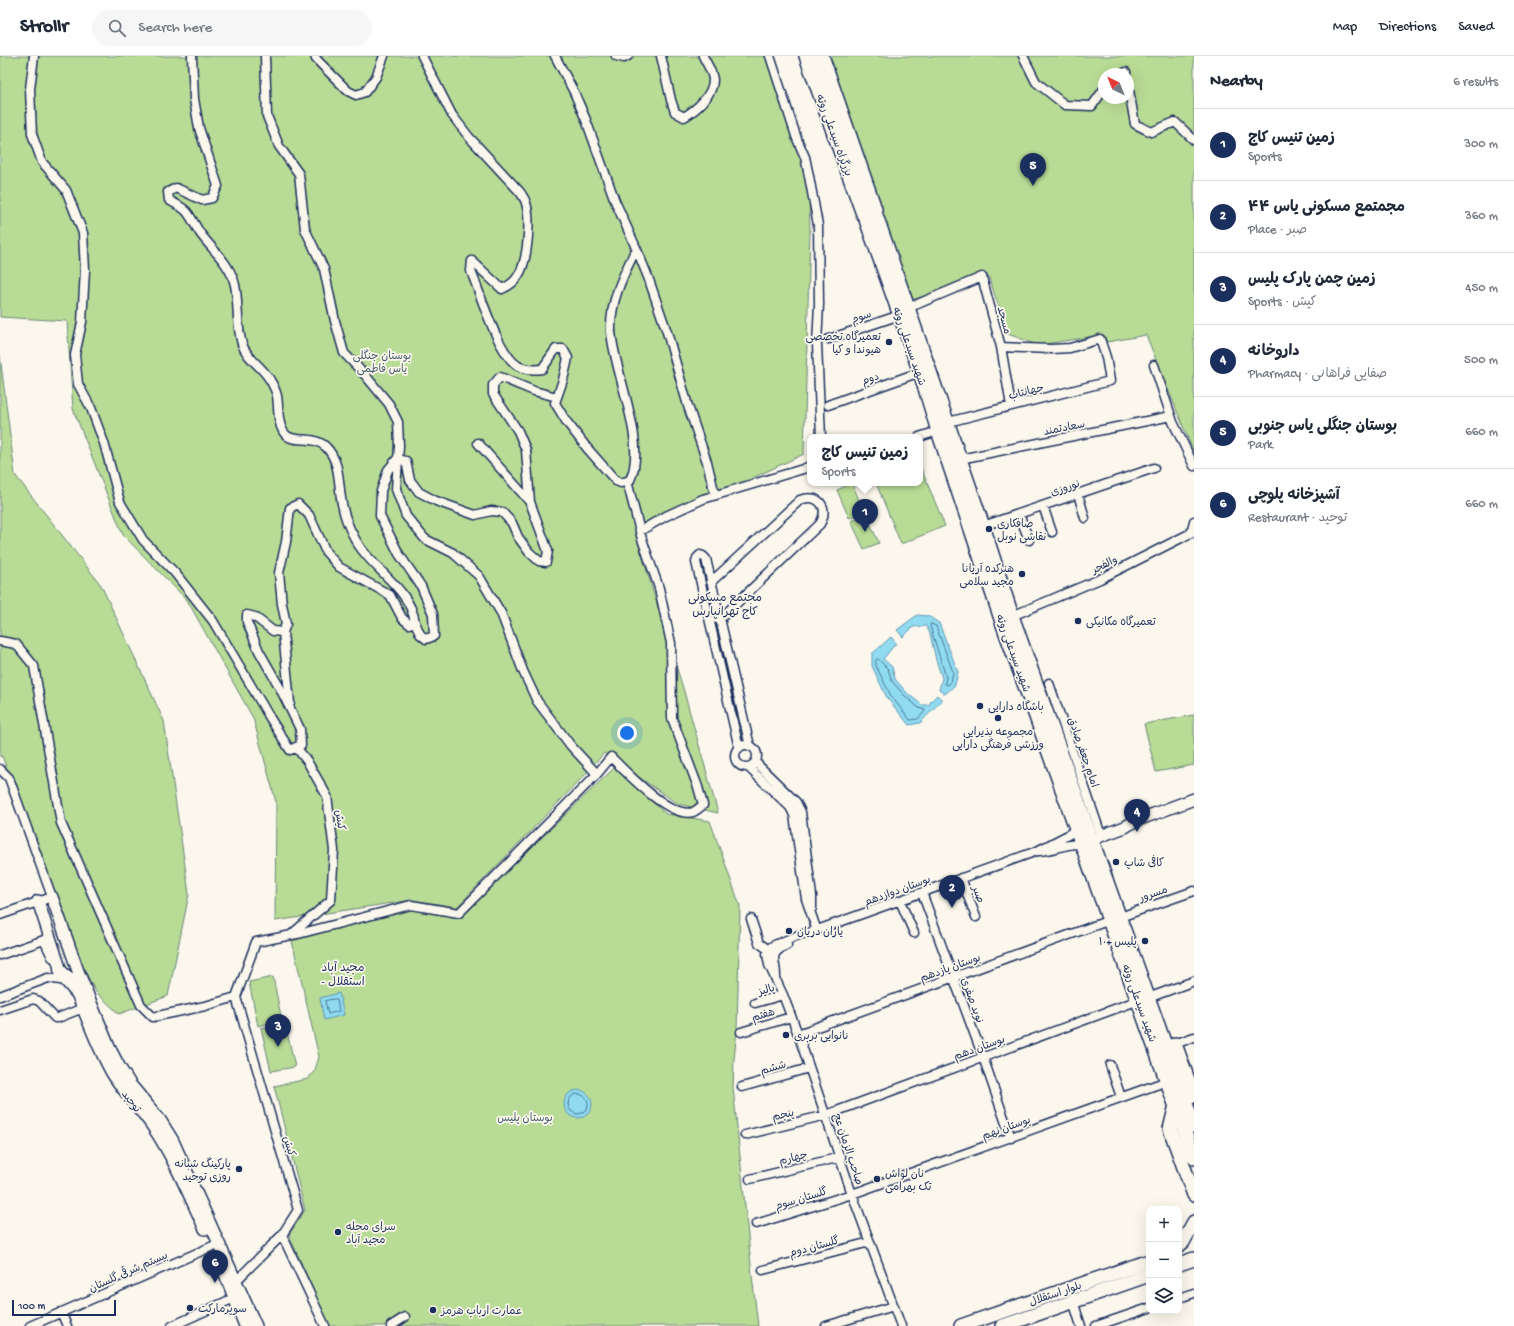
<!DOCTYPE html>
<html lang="en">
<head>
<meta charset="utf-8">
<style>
  :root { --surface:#fff; --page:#f6f6f7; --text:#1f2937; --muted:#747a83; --line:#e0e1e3; --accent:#1b2f5e }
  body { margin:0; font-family:"Gochi Hand","Playpen Sans Arabic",sans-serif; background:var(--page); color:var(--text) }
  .controls { position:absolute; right:12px; bottom:12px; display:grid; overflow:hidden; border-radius:8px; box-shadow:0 4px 16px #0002 }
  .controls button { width:36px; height:36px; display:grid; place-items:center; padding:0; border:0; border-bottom:1px solid var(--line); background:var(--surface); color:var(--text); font:20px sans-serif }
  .compass { position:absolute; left:1098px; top:12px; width:36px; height:36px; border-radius:50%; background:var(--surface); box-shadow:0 4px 16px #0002; rotate:317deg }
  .scale { position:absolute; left:12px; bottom:10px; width:104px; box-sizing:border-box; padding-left:4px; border:2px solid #1b2f5e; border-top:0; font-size:11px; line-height:14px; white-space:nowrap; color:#1b2f5e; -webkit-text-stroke:3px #fbf7ec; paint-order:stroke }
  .you { position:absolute; left:627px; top:677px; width:14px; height:14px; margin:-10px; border:3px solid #fff; border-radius:50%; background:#1a73e8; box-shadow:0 0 0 6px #1a73e833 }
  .badge { display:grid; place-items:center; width:26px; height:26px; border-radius:50%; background:var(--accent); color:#fff; font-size:13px; font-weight:700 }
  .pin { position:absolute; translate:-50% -33px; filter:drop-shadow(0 1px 2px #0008) }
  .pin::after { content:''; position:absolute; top:21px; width:14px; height:12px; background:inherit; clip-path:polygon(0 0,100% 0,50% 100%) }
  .popup { position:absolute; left:807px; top:378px; width:116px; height:52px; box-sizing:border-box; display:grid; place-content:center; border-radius:8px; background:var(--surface); filter:drop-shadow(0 1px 3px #0005); font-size:13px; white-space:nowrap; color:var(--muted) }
  .popup b { font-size:15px; color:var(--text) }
  .popup::after { content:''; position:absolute; left:50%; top:100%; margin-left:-8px; border:8px solid transparent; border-top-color:var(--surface) }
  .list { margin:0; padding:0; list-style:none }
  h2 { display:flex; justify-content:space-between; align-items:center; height:52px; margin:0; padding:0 16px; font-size:17px }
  h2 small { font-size:13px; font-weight:400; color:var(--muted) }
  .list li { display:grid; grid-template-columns:26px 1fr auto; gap:12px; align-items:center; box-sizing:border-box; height:72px; padding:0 16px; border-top:1px solid var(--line) }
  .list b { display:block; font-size:15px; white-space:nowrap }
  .list p { margin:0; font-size:13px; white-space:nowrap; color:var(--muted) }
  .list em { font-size:13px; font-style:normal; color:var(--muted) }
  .icon { flex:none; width:22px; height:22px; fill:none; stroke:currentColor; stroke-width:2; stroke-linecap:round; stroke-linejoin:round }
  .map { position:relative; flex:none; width:1194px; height:1270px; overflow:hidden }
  header { display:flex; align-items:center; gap:24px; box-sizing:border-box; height:56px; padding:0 20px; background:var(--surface); border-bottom:1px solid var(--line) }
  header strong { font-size:19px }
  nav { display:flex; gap:22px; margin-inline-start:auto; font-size:14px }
  .search { width:280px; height:36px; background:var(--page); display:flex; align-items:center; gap:10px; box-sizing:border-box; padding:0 14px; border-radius:22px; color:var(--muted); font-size:15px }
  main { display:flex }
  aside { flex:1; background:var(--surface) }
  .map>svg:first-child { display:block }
  .green { fill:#b8db95; stroke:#6a857a; fill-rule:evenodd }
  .water { fill:#90dbf0; stroke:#6196b6 }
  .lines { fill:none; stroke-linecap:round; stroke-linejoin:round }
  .shore { stroke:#4a7498; stroke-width:1 }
  .street-casing { stroke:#1b2f5e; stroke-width:11 }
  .secondary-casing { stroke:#1b2f5e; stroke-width:14 }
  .primary-casing { stroke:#1b2f5e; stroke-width:16 }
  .highway-casing { stroke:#1b2f5e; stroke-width:18 }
  .street { stroke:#fbf7ec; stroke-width:8 }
  .secondary { stroke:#fbf7ec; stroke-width:11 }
  .primary { stroke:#fbf7ec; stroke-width:13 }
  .highway { stroke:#fbf7ec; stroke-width:15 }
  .poi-dot { fill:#1b2f5e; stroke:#fbf7ec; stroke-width:1.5 }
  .labels { text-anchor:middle; stroke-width:3.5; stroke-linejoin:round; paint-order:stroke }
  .street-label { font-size:11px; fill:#1b2f5e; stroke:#fbf7ec }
  .poi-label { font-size:11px; fill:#1b2f5e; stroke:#fbf7ec; text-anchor:start }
  .park-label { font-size:11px; fill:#425a6c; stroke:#fbf7ec }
  .neighbourhood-label { font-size:12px; fill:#1b2f5e; stroke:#fbf7ec }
</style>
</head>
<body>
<header>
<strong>Strollr</strong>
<div class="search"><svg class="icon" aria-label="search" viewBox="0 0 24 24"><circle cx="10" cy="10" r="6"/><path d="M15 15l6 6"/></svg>Search here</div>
<nav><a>Map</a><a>Directions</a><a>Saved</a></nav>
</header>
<main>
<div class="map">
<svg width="1194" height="1270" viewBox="0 0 1194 1270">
  <rect width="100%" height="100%" fill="#fbf7ec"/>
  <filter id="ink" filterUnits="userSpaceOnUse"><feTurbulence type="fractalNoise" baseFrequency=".025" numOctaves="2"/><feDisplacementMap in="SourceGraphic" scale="8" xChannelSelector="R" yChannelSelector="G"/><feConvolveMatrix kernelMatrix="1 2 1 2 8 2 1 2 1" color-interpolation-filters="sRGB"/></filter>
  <g filter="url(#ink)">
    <path class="green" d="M0 0H773L808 108 810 174 804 398 635 477 683 632 718 757 678 748 604 697 584 720 457 851 412 844 275 865 276 746 253 662 187 544 123 479 73 353 67 265 0 261Z
      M828 0H1194V397L1146 279 1107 286 1104 279 1037 289 1008 278 988 219 912 244ZM1104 18H1128V42H1104Z
      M0 300 15 419 101 529 164 665 189 838 168 940 119 958 96 936 75 897 2 700 0 701Z
      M920 410 945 470 901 488 876 427H920Z
      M852 427 864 456 849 462 837 434Z
      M866 459 879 487 864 493 851 465Z
      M1194 659V709L1156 716 1144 668Z
      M614 712 666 758 710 765 740 850 737 974 734 1003 733 1031 752 1219 758 1270H329L289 1179 305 1154 274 1030 308 1023 315 1014 319 1001 292 885 412 851 458 862Z
      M273 921 282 965 258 970 249 926Z
      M285 967 295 1011 271 1015 261 972Z"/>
    <path class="water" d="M917 559 928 560 939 567 958 616 955 629 945 638 939 634 942 622 936 604 930 578 926 570 913 571 903 581 897 574Z
      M891 581 896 587 883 603 892 611 895 623 907 637 922 649H929L931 645 937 639 942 644 920 667 909 669 887 642 872 610V598Z
      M339 937 344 959 324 964 320 942Z
      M564 1048a14 14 0 1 1 28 0a14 14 0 1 1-28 0Z"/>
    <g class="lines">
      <path class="shore" d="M931 568 936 570 953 616 951 626 948 629 945 628 946 621 930 570Z
        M878 603 888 613 892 625 904 639 919 652 925 654 924 656 918 663 910 664 891 640 876 610V604Z
        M335 943 337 944 339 955 328 958 325 945Z
        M568 1048a10 10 0 1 1 20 0a10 10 0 1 1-20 0Z"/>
      <g class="street-casing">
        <path id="street" d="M34 0 30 33 32 78 42 106 66 134 83 177 85 214 82 266 75 299 78 328 91 352 104 387 120 446 143 484 175 517 213 565 270 662 290 694 301 689 300 673 280 632 259 595 247 566V559L255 561 273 575 283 576 286 568 282 548 279 517 286 486 290 452 298 448 309 459 326 496 339 511 390 539 402 562 409 568 415 566C409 529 368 512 353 479 348 470 344 458 342 448 338 429 341 406 326 391 313 377 289 391 282 373 277 363 279 352 277 340 276 335 273 329 270 324 263 311 247 303 242 288 236 269 239 248 235 229 230 207 212 194 200 177 195 170 192 162 187 156 183 151 175 148 169 144L168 136 176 132 202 144 212 142 218 130 199 72 194 43 192 0
          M265 0 267 60 279 90 299 118 305 173 324 213 335 265 344 297 365 319 389 348 398 366 399 390 396 433 406 460 425 483 453 497 479 520 501 557 523 615 537 645 571 690 597 718 611 701C626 716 670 763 693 756 696 755 700 751 703 749L698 731 672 662 671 587 659 532 642 483 627 425
          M315 0 316 3 348 35 356 39 365 36 376 21 384 0
          M422 0 452 59 469 81 520 136C522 139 525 143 526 147 531 163 528 206 518 220 514 227 509 230 502 233L472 205 471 215C480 237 498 298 518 310 526 314 534 314 542 313L556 293H563L568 302 563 324 555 347 566 365 587 392 616 425 621 427 630 424C648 387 614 317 611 275 610 246 622 222 634 197L637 194
          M555 0 574 36 586 64 615 145 637 194 648 221 667 276 688 350 707 406 715 439
          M616 0 624 2 628 0
          M661 0 671 44 675 56 684 61C696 54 713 39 713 24 713 17 706 6 703 0
          M770 0 797 83 805 101 809 120 818 169 819 248 817 288 821 381
          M1023 0 1036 26 1065 49 1092 50 1104 33
          M1122 18 1126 16V18
          M1128 29 1135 68 1151 76 1175 66 1194 84
          M908 252 982 221 1001 291 1051 293 1070 292 1100 283 1106 301 1110 325 948 366
          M829 283 900 259
          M1001 291 1011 350
          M1154 309 1173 366 1194 410
          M828 349 920 316
          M919 381 938 375
          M478 387 530 446
          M397 403 406 405 410 424 419 436 436 445 475 459 491 455 502 456 512 467 518 481 529 496 539 505 546 506 548 495 530 446 526 394 518 375 493 338V329L500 321 534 335 557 341
          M397 403 388 414 381 435 380 460 399 498 421 530 433 558 434 580 426 583 420 578 415 566
          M960 403 1171 360
          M1078 438 1085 462
          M1043 450 1052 476
          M1019 458 1029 484
          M983 470 1154 412
          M640 475 666 460 703 443 803 413 810 410
          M711 526 800 444C818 437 830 451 820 468L720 563H717
          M1012 560 1100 523 1191 477 1194 465
          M283 576 290 647
          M0 585 16 588 34 610 61 767 141 949 153 961 205 950 236 941
          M1049 627 1099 773
          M735 700a11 11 0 1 1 22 0a11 11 0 1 1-22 0Z
          M739 692 696 506 697 502 700 499 703 500 706 503 750 690
          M755 706 796 746 801 756 812 840V852
          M748 711 790 751 794 759 806 843 817 875
          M0 713 9 722 52 841 0 859
          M1040 795C1055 794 1066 787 1081 788
          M961 822 976 861
          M922 837 983 1001 1011 1082
          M900 845 914 877
          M1120 861 1194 835
          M751 863 759 887 769 894
          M292 878 331 844 334 794 327 740 307 705 296 691
          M0 899 44 884 52 901
          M58 914 63 924 75 938
          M776 920C776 902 767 899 787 889
          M0 940 48 922 66 925
          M236 941 256 886 302 877 411 849 459 857 597 718
          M236 941 298 1154 282 1179 236 1225
          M1148 942 1194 925
          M755 947 783 939
          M0 954 33 943 39 945 55 962H58L83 952
          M741 976 791 961
          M798 978 1110 864
          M1172 989 1194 981
          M1110 1009 1121 1041
          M742 1031 809 1012
          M745 1079 826 1059 1139 944
          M750 1123 841 1101
          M756 1168 852 1138 1167 1025
          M282 1179 325 1270
          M763 1214 870 1186
          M1179 1242 1194 1237
          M1073 1245 1081 1270
          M61 1256 67 1270
          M30 1270 213 1190
          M172 1270 234 1242
          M391 1270 405 1261
          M826 1270 894 1250
          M901 1270 852 1138 798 978 783 939 769 909 767 898 772 890 801 878 809 877 1037 795 1068 779 1076 773
          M1096 1270 1149 1252"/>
      </g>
      <g class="secondary-casing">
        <path id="secondary" d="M1092 785 1098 781 1125 771 1135 765 1194 743
          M52 841 78 915 109 991 120 1012 130 1028 160 1064 173 1085 256 1270
          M38 845 61 915 71 923C84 953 95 986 111 1015 122 1035 140 1051 153 1071 174 1102 189 1139 205 1173
          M225 1218 245 1270"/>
      </g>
      <g class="primary-casing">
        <path id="primary" d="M874 153 983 470 1012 560 1194 1070
          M864 158 920 316 938 375 1002 566 1194 1101
          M1175 988 1194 1040
          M1176 1049 1170 1073 1194 1139
          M1179 1189 1183 1186 1194 1166
          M1179 1208 1194 1203
          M961 1270 1149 1205
          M1003 1270 1149 1219"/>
      </g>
      <g class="highway-casing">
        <path id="highway" d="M807 0 864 158
          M821 0 874 153"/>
      </g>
      <use href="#street" class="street"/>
      <use href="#secondary" class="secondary"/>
      <use href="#primary" class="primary"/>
      <use href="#highway" class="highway"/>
    </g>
  </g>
  <g class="poi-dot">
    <circle cx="889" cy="286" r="4"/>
    <circle cx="989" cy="473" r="4"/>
    <circle cx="1022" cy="518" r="4"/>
    <circle cx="1078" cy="565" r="4"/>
    <circle cx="980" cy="650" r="4"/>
    <circle cx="998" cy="662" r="4"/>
    <circle cx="1116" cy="806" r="4"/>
    <circle cx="789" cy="875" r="4"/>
    <circle cx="1145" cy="885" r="4"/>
    <circle cx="786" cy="979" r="4"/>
    <circle cx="239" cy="1113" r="4"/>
    <circle cx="877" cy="1123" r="4"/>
    <circle cx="338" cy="1176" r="4"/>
    <circle cx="190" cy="1252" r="4"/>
    <circle cx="433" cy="1254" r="4"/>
  </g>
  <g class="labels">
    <g class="street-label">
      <text transform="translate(835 79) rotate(70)" y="4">بزرگراه سیدعلی روته</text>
      <text transform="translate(861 260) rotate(-19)" y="4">سوم</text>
      <text transform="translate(1005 264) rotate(75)" y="4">مسجد</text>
      <text transform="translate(910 290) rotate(71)" y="4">شهید سیدعلی روته</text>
      <text transform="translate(870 322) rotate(-20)" y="4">دوم</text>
      <text transform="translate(1026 335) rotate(-14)" y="4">جهانتاب</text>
      <text transform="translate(1064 371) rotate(-11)" y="4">سعادتمند</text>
      <text transform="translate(1065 431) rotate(-19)" y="4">نوروزی</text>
      <text transform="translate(1104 508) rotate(-26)" y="4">والفجر</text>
      <text transform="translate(1014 597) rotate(70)" y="4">شهید سیدعلی روته</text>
      <text transform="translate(1084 696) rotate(71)" y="4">امام جعفر صادق</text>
      <text transform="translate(341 764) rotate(82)" y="4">کیش</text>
      <text transform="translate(897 834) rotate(-20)" y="4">بوستان دوازدهم</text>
      <text transform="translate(1153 837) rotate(-19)" y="4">مسرور</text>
      <text transform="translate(979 838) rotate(69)" y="4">صبر</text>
      <text transform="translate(950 911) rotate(-20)" y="4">بوستان یازدهم</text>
      <text transform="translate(766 933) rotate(-17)" y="4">پالیز</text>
      <text transform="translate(973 944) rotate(70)" y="4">نوید صفری</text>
      <text transform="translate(1140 947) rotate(70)" y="4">شهید سیدعلی روته</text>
      <text transform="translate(763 958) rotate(-17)" y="4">هفتم</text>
      <text transform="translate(979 991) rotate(-20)" y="4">بوستان دهم</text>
      <text transform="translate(773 1011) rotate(-16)" y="4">ششم</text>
      <text transform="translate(132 1045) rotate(52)" y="4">توحید</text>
      <text transform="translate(783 1058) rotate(-13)" y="4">پنجم</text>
      <text transform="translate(1006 1071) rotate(-20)" y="4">بوستان نهم</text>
      <text transform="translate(290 1090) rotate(74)" y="4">کیش</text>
      <text transform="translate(849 1093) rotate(72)" y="4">صاحب الزمان عج</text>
      <text transform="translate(793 1101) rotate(-14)" y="4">چهارم</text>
      <text transform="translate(801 1142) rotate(-17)" y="4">گلستان سوم</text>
      <text transform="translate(814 1190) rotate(-15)" y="4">گلستان دوم</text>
      <text transform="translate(128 1215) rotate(-24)" y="4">بیستم شرقی گلستان</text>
      <text transform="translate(1055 1237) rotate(-19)" y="4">بلوار استقلال</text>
    </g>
    <g class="poi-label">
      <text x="881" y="284" text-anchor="end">تعمیرگاه تخصصی<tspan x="881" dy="13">هیوندا و کیا</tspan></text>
      <text x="997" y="471">صافکاری<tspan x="997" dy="13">نقاشی نوبل</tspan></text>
      <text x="1014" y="516" text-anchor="end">هنرکده آریانا<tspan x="1014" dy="13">مجید سلامی</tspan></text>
      <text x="1086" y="569">تعمیرگاه مکانیکی</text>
      <text x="988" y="654">باشگاه دارایی</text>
      <text x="998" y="679" text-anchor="middle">مجموعه پذیرایی<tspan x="998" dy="13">ورزشی فرهنگی دارایی</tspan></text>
      <text x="1124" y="810">کافی شاپ</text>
      <text x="797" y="879">یاران دریان</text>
      <text x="1137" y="889" text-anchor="end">پلیس +۱۰</text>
      <text x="794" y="983">نانوایی بربری</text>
      <text x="231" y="1111" text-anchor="end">پارکینگ شبانه<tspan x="231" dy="13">روزی توحید</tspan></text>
      <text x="885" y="1121">نان‌ لواش‌<tspan x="885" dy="13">تک‌ بهرامی</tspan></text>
      <text x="346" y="1174">سرای محله<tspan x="346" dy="13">مجید آباد</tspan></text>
      <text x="198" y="1256">سوپرمارکت</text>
      <text x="441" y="1258">عمارت ارباب هرمز</text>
    </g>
    <g class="park-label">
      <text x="382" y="303">بوستان جنگلی<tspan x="382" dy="13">یاس فاطمی</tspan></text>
      <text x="525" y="1065">بوستان پلیس</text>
    </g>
    <g class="neighbourhood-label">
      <text x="725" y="545">مجتمع مسکونی<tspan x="725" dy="14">کاج تهرانپارس</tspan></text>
      <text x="343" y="915">مجید آباد<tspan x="343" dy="14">- استقلال</tspan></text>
    </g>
  </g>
</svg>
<div class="controls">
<button>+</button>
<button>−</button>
<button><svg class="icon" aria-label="layers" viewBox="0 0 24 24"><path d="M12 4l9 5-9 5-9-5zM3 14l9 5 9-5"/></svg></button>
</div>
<svg class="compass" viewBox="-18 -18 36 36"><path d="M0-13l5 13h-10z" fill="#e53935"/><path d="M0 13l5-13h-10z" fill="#747a83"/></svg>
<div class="scale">100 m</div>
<div class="you"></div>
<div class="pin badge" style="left:865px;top:476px">1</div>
<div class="popup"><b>زمین تنیس کاج</b>Sports</div>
<div class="pin badge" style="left:952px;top:852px">2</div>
<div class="pin badge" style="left:278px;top:991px">3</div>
<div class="pin badge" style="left:1137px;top:776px">4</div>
<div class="pin badge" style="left:1033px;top:130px">5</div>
<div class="pin badge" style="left:215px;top:1227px">6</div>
</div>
<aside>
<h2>Nearby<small>6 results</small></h2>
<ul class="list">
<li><span class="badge">1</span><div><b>زمین تنیس کاج</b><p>Sports</p></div><em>300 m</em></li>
<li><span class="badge">2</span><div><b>مجمتمع مسکونی یاس ۴۴</b><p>Place · صبر</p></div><em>360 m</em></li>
<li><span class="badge">3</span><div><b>زمین چمن پارک پلیس</b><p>Sports · کیش</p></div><em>450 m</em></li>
<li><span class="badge">4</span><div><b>داروخانه</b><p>Pharmacy · صفایی فراهانی</p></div><em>500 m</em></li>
<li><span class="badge">5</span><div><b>بوستان جنگلی یاس جنوبی</b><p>Park</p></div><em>660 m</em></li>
<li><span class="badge">6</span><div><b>آشپزخانه پلوچی</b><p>Restaurant · توحید</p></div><em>660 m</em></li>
</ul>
</aside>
</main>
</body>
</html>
